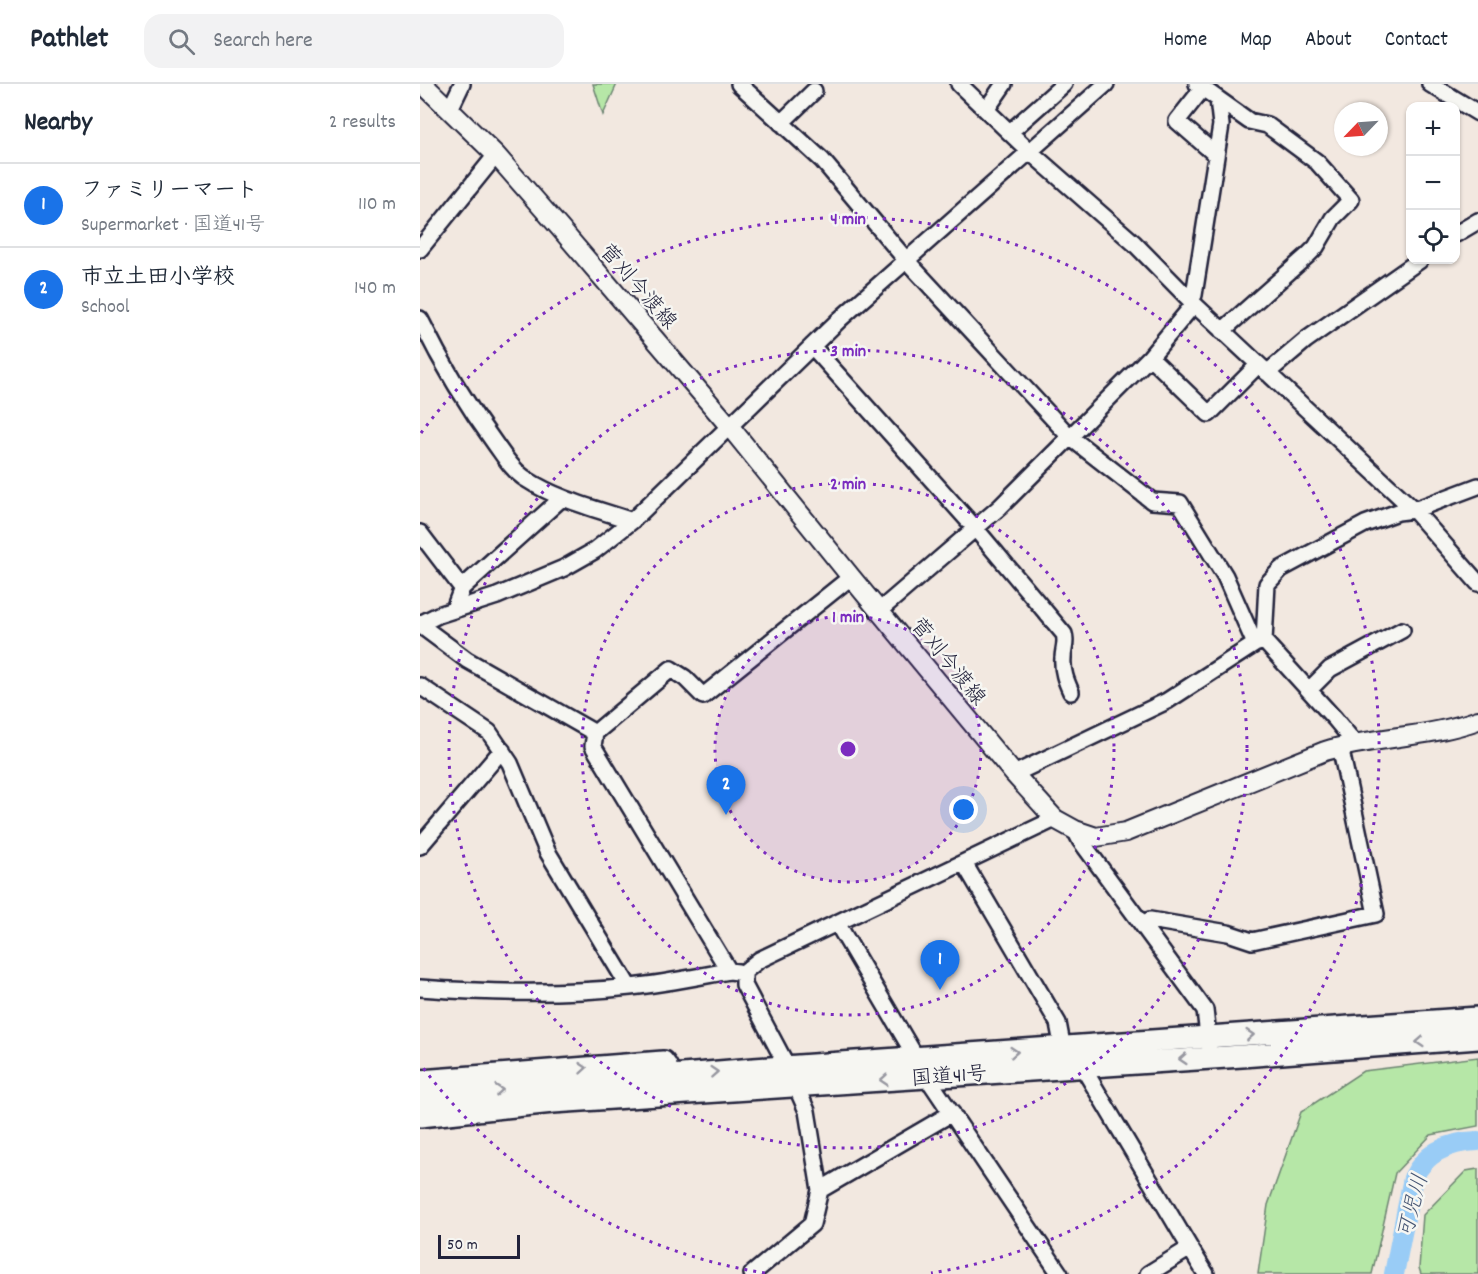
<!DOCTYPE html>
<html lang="en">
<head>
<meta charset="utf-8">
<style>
  :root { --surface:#fff; --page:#f2f2f3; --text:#1f2937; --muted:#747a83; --line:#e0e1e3; --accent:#1a73e8 }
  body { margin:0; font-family:Dekko,"Klee One",sans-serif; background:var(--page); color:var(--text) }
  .controls { position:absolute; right:18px; top:18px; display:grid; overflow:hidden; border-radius:12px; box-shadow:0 2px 4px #0004 }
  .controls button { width:54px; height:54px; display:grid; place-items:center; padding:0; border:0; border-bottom:2px solid var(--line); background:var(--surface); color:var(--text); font:30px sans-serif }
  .compass { position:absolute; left:914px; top:18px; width:54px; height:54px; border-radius:50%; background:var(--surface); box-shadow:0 2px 4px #0004; rotate:245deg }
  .scale { position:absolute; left:18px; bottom:15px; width:82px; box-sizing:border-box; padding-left:6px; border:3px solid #22223b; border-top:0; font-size:16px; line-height:21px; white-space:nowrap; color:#22223b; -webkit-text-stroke:4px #f6f6f2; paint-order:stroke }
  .you { position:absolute; left:544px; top:726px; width:21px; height:21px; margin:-15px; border:4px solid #fff; border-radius:50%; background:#1a73e8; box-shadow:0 0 0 9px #1a73e833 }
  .badge { display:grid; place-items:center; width:39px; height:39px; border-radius:50%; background:var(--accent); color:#fff; font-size:20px; font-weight:700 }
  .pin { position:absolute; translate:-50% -50px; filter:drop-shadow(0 2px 3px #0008) }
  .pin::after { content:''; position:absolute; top:32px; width:21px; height:18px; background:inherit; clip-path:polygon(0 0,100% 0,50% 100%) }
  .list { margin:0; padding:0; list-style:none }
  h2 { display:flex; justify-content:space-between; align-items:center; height:78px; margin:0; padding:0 24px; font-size:26px }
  h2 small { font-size:20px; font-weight:400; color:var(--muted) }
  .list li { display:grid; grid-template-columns:39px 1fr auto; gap:18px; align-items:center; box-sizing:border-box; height:84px; padding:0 24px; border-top:2px solid var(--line) }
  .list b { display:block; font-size:22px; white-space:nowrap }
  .list p { margin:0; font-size:20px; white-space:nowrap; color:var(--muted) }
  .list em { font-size:20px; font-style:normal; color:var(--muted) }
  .icon { flex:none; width:33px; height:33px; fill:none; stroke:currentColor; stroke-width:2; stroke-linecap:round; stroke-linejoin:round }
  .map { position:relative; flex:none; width:1058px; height:1190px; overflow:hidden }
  header { display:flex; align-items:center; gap:36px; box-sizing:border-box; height:84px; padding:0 30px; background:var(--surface); border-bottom:2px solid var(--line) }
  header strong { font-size:28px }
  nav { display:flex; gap:33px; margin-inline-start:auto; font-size:21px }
  .search { width:420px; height:54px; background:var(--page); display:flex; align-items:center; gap:15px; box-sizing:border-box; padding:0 21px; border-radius:18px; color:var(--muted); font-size:22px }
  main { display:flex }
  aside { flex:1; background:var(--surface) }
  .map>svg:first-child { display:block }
  .green { fill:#b6e7a7; stroke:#6c8471; stroke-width:1.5 }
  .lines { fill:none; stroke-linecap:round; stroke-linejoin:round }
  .river { stroke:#99ccf6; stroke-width:20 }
  .minor-casing { stroke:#22223b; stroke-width:20 }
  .major-casing { stroke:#22223b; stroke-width:22 }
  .highway-casing { stroke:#22223b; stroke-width:26 }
  .minor { stroke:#f6f6f2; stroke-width:15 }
  .major { stroke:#f6f6f2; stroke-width:18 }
  .highway { stroke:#f6f6f2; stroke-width:21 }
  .oneway { stroke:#9797a0 }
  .ring { fill:none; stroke:#7b2cbf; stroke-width:3; stroke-dasharray:3 6 }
  .labels { text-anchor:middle; stroke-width:5; stroke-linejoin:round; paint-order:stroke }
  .street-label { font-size:21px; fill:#22223b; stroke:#f6f6f2 }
  .water-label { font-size:22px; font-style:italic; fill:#465573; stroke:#f6f6f2 }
  .centre { fill:#7b2cbf; stroke:#f6f6f2; stroke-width:3 }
  .ring-label { font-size:18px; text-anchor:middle; font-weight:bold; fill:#7b2cbf; stroke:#f6f6f2; stroke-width:5; stroke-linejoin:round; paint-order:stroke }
</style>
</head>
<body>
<header>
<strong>Pathlet</strong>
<div class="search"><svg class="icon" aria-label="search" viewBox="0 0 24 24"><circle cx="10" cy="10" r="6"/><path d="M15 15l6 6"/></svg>Search here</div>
<nav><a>Home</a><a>Map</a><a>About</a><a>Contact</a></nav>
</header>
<main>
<aside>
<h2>Nearby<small>2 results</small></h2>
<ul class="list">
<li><span class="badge">1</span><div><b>ファミリーマート</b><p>Supermarket · 国道41号</p></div><em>110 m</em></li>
<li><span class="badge">2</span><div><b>市立土田小学校</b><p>School</p></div><em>140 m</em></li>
</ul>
</aside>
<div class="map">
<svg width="1058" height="1190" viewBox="0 0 1058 1190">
  <rect width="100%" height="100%" fill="#f2e8e0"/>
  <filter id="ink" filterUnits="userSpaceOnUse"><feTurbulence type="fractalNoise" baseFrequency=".0167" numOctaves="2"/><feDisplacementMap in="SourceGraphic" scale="12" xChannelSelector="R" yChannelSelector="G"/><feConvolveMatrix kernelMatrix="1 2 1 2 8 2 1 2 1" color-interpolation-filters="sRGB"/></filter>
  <g filter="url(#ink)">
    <path class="green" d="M173 0H197L183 31Z
      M1058 973V1042L1011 1051 975 1089 952 1190H838L848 1121 881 1028 943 987Z
      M1058 1085V1190H1001L999 1184 1003 1131 1046 1087Z"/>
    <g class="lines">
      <path class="river" d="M974 1190 993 1094C1006 1067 1031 1058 1058 1057"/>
      <g class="minor-casing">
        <path id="minor" d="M319 0 402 76 487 177 650 353 732 417 760 419 805 492 835 560
          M539 0 609 67 714 159 774 220 994 426 1058 499
          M777 0 829 37 847 41 897 78 931 116 913 134 896 163 888 171 802 247
          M1010 0 1058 29
          M783 4 757 37 796 71
          M30 25 42 0
          M566 26 584 0
          M361 39 394 7
          M590 48 644 0
          M1036 150 1058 137
          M0 165 76 71
          M770 216 774 211 801 41 798 15
          M0 235C22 280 46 320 76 361 84 372 93 387 106 395 138 416 177 425 212 437
          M392 262 555 444 644 550C647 559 643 565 643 574 642 587 646 597 651 608
          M730 273 789 330 838 281
          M847 289 886 256 1000 176
          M0 449 42 504
          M34 525 42 504 142 414
          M459 527 580 423 730 273 774 220
          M0 540 18 531 77 512 144 484 174 467 212 437 419 236 686 0
          M0 541 47 576 175 649
          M0 602 69 648 90 679 127 767 209 903
          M889 606 910 585 982 546
          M934 658 915 635 844 557 847 500 861 485 945 440 978 428 994 426 1058 402
          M594 690 747 617 835 560 844 557
          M655 746 660 756 785 926 789 961
          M0 762 82 666
          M544 779 638 939 643 965
          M417 839 497 975
          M722 840 730 836 808 849 832 857 956 830 920 662
          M309 887 173 662 175 649 251 585 265 594 283 612 431 493
          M0 904C70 909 140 911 210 903 243 900 276 893 309 887L318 888
          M662 982 770 1164 728 1190
          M507 993 640 1190
          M532 1029 400 1106 387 1027 368 984 324 901V888L339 876 635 735
          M770 1164 786 1190
          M332 1190 392 1140 400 1106"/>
      </g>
      <g class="major-casing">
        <path id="major" d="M3 0 76 71 139 143 310 343 431 493 594 690 635 735 655 746 676 753 706 748 905 667C955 652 1008 654 1058 636"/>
      </g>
      <g class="highway-casing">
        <path id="highway" d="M0 997 243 978 246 982
          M0 1013 334 985 1058 934
          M0 1032 133 1018 822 972 1058 954"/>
      </g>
      <use href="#minor" class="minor"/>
      <use href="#major" class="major"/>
      <use href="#highway" class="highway"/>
    </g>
    <defs><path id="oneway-chevron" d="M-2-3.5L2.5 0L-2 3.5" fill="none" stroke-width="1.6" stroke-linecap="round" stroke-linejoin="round" transform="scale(1.5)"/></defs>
    <g class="oneway">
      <use href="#oneway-chevron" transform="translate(830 951) rotate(-4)"/>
      <use href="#oneway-chevron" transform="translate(1000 958) rotate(176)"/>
      <use href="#oneway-chevron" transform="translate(594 968) rotate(-4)"/>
      <use href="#oneway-chevron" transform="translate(763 975) rotate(176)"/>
      <use href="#oneway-chevron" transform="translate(163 984) rotate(-5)"/>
      <use href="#oneway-chevron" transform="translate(294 988) rotate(-4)"/>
      <use href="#oneway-chevron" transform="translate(464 996) rotate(176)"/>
      <use href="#oneway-chevron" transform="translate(79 1006) rotate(-5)"/>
    </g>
  </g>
  <circle cx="428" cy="665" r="133" fill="#7b2cbf" fill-opacity=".12"/>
  <g class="ring">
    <circle cx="428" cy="665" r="133"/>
    <circle cx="428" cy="665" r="266"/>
    <circle cx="428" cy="665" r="399"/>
    <path d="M345 1189A531 531 0 0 1 1 981M1 349A531 531 0 1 1 511 1189"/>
  </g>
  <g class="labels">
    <g class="street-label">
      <text transform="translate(219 202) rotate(49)" y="7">菅刈今渡線</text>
      <text transform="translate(529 577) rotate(51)" y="7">菅刈今渡線</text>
      <text transform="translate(529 991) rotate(-4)" y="7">国道41号</text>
    </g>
    <g class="water-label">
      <text transform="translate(991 1122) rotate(-75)" y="8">可児川</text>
    </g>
  </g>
  <circle cx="428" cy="665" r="9" class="centre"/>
  <g class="ring-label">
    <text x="428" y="140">4 min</text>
    <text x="428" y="272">3 min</text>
    <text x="428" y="405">2 min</text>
    <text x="428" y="538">1 min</text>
  </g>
</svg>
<div class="controls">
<button>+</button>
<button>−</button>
<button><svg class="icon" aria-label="locate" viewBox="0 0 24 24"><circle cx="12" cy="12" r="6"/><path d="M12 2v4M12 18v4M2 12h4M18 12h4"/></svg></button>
</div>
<svg class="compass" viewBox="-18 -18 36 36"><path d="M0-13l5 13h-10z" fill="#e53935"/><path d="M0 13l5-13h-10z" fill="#747a83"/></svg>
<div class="scale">50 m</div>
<div class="you"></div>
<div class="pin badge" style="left:520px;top:906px">1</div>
<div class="pin badge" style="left:306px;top:731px">2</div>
</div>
</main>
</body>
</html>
